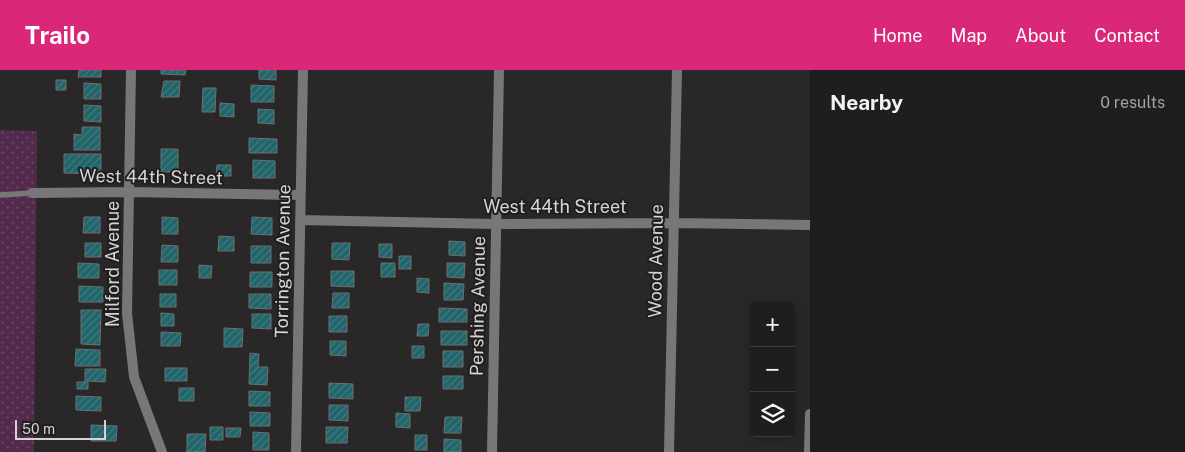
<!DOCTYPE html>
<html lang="en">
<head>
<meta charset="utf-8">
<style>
  :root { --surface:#201d1f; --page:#2d2a2c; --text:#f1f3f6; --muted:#a2a2a4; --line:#3d3b3d; --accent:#db2777 }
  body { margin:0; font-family:"Public Sans",sans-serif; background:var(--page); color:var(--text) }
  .controls { position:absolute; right:15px; bottom:15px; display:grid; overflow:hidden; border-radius:5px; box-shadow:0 2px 12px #0003 }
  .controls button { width:45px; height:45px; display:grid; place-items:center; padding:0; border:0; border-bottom:1px solid var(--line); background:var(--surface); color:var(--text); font:25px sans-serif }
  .scale { position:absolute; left:15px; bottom:12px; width:91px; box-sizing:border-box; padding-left:5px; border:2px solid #d5d3d4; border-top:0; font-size:14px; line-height:18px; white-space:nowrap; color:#d5d3d4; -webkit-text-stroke:4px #201e1f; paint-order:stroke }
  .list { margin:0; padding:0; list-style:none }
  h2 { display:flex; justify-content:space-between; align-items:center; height:65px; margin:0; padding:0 20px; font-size:21px }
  h2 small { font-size:16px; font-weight:400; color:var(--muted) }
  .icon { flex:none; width:28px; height:28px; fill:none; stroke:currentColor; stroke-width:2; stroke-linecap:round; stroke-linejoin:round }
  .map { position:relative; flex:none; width:810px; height:382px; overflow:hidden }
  header { display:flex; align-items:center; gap:30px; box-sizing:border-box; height:70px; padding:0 25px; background:var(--accent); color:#fff }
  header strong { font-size:24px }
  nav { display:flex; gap:28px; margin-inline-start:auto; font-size:18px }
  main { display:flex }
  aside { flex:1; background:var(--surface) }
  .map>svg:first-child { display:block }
  .park { fill:url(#park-dots) }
  .building { fill:url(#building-hatch); stroke:#6c7071 }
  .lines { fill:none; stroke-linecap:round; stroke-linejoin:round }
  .lane { stroke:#797678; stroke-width:5.5 }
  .street { stroke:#797678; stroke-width:10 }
  .labels { text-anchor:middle; stroke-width:4; stroke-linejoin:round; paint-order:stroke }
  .street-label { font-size:18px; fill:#d5d3d4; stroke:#201e1f }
</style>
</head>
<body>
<header>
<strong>Trailo</strong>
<nav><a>Home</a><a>Map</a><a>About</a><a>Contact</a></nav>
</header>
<main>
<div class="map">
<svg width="810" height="382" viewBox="0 0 810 382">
  <defs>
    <pattern id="park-dots" width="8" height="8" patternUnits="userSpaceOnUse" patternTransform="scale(1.25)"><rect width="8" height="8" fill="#532a4c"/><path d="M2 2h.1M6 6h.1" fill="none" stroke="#6b4865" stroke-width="1.8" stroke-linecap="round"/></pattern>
    <pattern id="building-hatch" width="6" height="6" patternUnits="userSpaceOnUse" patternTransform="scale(1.25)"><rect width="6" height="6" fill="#216469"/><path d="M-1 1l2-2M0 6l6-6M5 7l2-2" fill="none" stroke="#40797e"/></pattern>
  </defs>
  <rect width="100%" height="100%" fill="#2a2729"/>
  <path class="park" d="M0 60 37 61 34 382H0Z"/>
  <path class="building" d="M79 0H101V7H78Z
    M161 0H186L185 5 161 4Z
    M259 0H276V10L259 9Z
    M56 10H66V20H56Z
    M164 11H180L179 27H161Z
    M84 13 101 14V29H84Z
    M251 15 274 16V32H251Z
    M203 18H216L215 42H202Z
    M220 33 234 34V47L220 46Z
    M84 35 101 36V52L84 51Z
    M258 39 274 40V54L258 53Z
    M82 57H100V80H74V64L82 65Z
    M249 68 277 69V83H249Z
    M161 79H178V102H161Z
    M64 84H101V104L64 103Z
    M253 90 275 91V108H253Z
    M217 95H231V106H216Z
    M84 147H100V163H83Z
    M162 147 178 148V164H162Z
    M252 147 272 148V165L251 164Z
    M219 166 234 167V181H218Z
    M449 171 465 172V186L449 185Z
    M85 173H101V187H85Z
    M332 173H350L349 190 332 189Z
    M379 174H392V188L379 187Z
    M162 175 178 176V192H161Z
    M251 176H271V193H251Z
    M399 186H411V199H399Z
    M78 193 99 194V208H78Z
    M381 193H395V207H381Z
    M447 193H465L464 208 447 207Z
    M199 195 212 196 211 208H199Z
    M159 200H177V215H159Z
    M331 201H354V217L331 216Z
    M250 202H272V217H250Z
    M417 208 429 209V223L417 222Z
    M444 213 464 214 463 230H444Z
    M79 216 103 217V232H79Z
    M333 223H349V238H332Z
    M160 224H176V237H160Z
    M249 224H271V239L249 238Z
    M439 238 467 239V252H439Z
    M81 240H101L100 275 81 274Z
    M161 243 174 244V256H161Z
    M252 244H271V259L252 258Z
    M329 246H347V262H329Z
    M418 254H429L428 266H417Z
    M224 258 243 259 242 277H224Z
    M441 261H467V275H441Z
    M161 262 181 263 180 276H161Z
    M330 271H346V286L330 285Z
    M412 276H424V288H412Z
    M76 279 100 280V296H75Z
    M443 281H463V297H443Z
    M250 283 259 284 258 297H268L267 315 249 314Z
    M165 298H187V311H165Z
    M85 299H106L105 312 88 311V319H77V312H85Z
    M443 306H463V319H443Z
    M329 313 353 314V329L329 328Z
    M179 318H194V331H179Z
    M249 321 270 322V336H249Z
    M76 326 101 327V341L76 340Z
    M405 327H421L420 341H405Z
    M329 335H348V351L329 350Z
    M250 342 270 343V356H250Z
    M396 343 410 344V358L396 357Z
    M445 347H462L461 363H444Z
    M91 355 117 356 116 371H91Z
    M210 357H223V370H210Z
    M326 357H348L347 373H326Z
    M226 358H241L240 367H226Z
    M253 362 269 363V380H253Z
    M187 364H206L205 382H187Z
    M415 365H427V380H415Z
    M444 369 461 370V382H444Z"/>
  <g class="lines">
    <path class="lane" d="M0 125 32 123"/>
    <path class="street" d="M131 0 127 243 134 307 162 382
      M32 123 129 122 300 125
      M300 150 496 154 673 153 810 155
      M296 382 303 0
      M492 382 499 0
      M669 382 677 0
      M809 382 810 344"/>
  </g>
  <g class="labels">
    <g class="street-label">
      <text transform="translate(151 107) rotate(1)" y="6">West 44th Street</text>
      <text x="555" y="143">West 44th Street</text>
      <text transform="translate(283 191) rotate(-89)" y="6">Torrington Avenue</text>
      <text transform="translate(656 191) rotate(-89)" y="6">Wood Avenue</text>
      <text transform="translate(113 194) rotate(-90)" y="6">Milford Avenue</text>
      <text transform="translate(478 236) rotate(-89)" y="6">Pershing Avenue</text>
    </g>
  </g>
</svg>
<div class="controls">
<button>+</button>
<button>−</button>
<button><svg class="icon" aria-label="layers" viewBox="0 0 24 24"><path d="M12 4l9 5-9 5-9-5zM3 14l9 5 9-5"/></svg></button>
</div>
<div class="scale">50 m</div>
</div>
<aside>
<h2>Nearby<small>0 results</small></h2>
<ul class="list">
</ul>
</aside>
</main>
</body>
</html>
